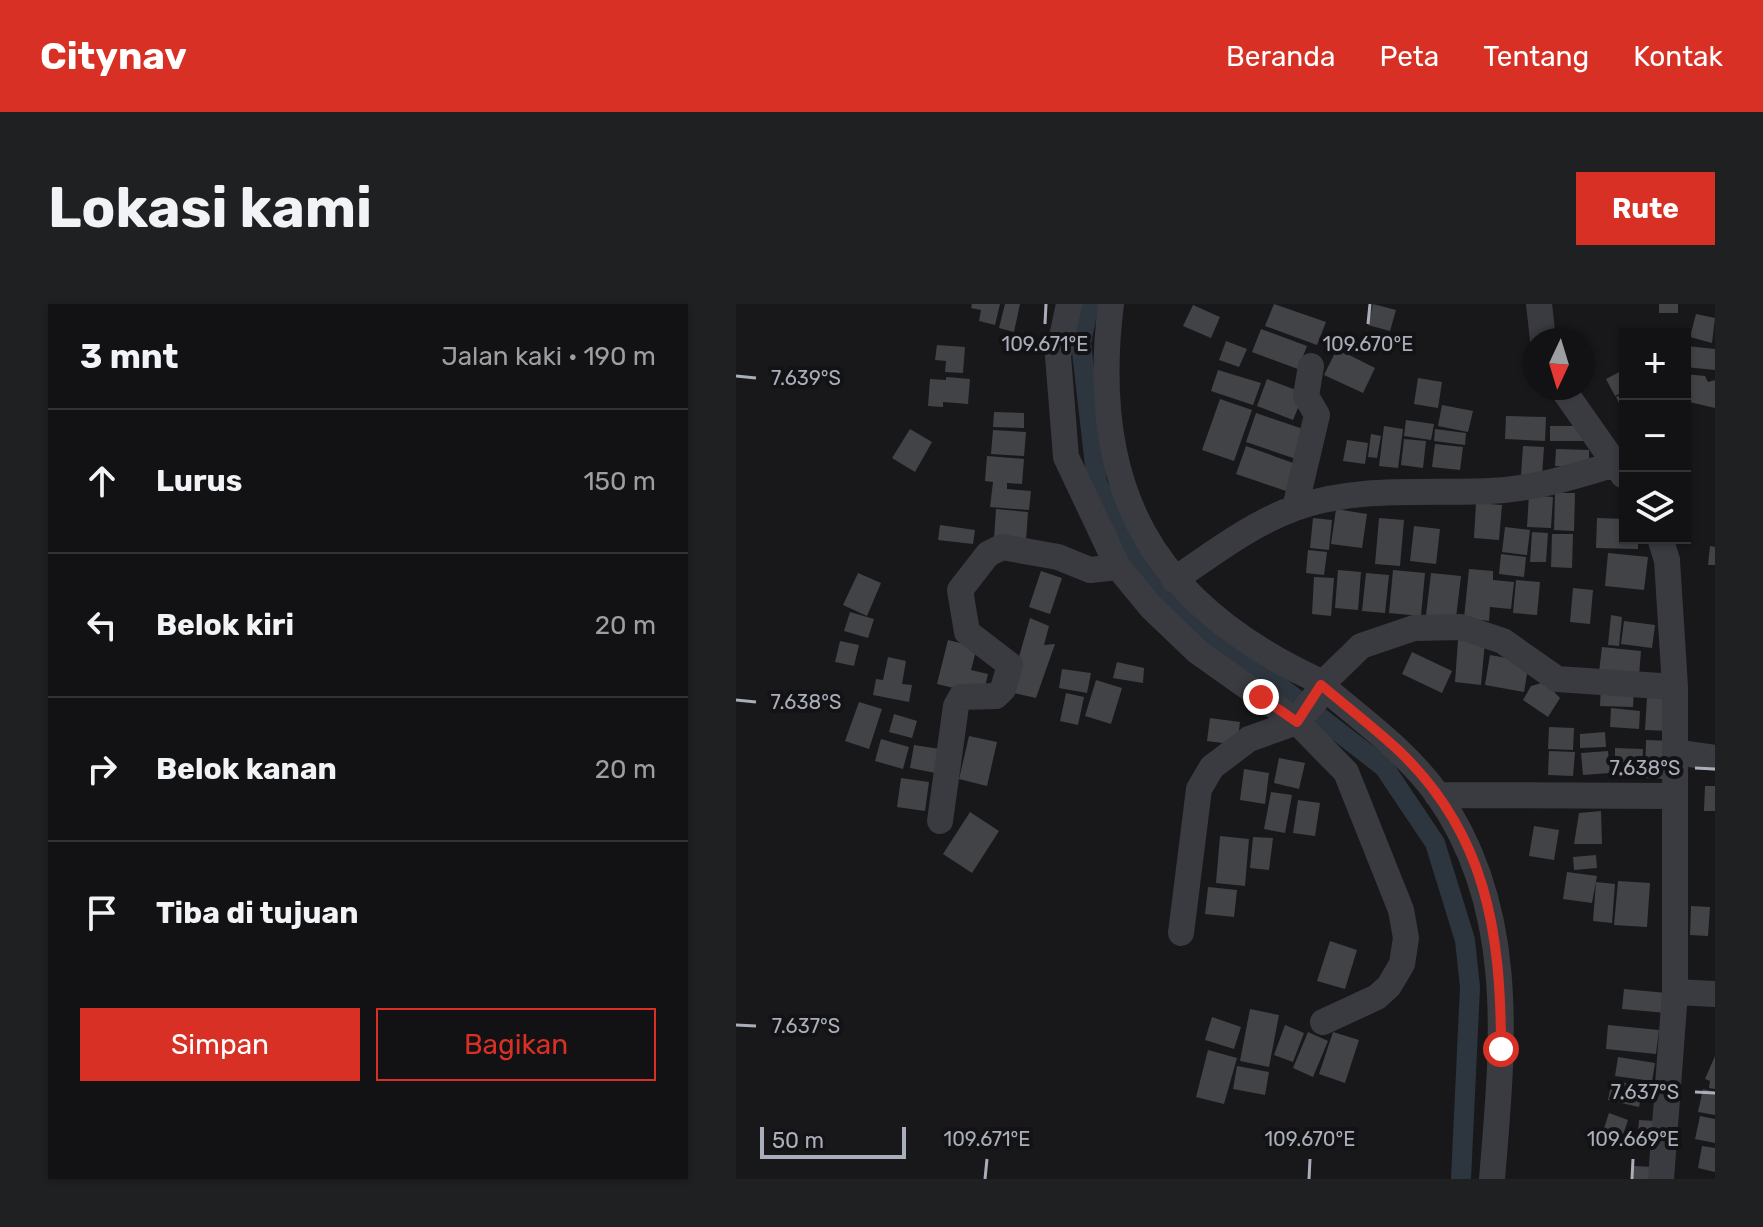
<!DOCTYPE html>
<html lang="id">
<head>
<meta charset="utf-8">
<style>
  :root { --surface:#121214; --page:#1f2022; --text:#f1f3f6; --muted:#9c9ea0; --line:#313234; --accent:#d93025 }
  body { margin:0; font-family:Rubik,sans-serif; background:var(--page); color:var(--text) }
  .controls { position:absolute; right:24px; top:24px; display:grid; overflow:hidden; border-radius:0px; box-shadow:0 2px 6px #0004 }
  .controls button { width:72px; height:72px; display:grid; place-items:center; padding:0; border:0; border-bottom:2px solid var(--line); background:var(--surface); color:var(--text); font:40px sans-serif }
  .compass { position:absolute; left:787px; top:24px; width:72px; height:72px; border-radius:50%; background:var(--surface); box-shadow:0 2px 6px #0004; rotate:184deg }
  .scale { position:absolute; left:24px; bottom:20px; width:146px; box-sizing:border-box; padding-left:8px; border:4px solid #a9aeba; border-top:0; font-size:22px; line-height:28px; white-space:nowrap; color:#a9aeba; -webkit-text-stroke:6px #131315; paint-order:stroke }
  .stop { position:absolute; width:24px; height:24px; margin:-18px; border:6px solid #d93025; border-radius:50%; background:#fff }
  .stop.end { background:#d93025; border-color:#fff; box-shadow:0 2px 8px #0008 }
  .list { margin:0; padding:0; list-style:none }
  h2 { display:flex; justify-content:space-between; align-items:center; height:104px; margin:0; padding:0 32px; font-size:34px }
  h2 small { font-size:26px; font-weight:400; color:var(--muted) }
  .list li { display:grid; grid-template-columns:52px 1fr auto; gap:24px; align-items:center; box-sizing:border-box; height:144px; padding:0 32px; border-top:2px solid var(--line) }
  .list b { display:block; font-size:30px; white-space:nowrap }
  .list em { font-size:26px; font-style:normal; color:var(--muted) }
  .actions { display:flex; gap:16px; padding:24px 32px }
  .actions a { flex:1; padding:18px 0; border:2px solid var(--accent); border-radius:0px; text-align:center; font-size:28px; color:var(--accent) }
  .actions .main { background:var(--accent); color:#fff }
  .icon { flex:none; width:44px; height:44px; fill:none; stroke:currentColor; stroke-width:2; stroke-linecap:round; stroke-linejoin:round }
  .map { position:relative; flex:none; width:979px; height:875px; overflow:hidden; border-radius:0px }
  header { display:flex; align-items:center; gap:48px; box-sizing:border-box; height:112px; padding:0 40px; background:var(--accent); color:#fff }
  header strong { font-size:38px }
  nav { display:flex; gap:44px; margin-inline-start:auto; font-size:28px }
  .intro { display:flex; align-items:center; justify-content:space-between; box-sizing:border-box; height:192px; padding:0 48px }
  h1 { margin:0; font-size:56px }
  .button { padding:20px 36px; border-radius:0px; background:var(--accent); color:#fff; font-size:28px; font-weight:700 }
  main { display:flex; gap:48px; padding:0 48px }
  aside { flex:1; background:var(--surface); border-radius:0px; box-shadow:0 2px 6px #0004 }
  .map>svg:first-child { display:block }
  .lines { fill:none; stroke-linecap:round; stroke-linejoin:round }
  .canal { stroke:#2d363f; stroke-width:20 }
  .building { fill:#424347 }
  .minor { stroke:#3a3b41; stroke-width:26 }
  .minor-bridge { stroke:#3a3b41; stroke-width:26 }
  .route { stroke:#d93025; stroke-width:10 }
  .ticks { fill:none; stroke:#a9aeba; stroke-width:3 }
  .ticks-label { font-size:20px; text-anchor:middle; fill:#a9aeba; stroke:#131315; stroke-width:8; stroke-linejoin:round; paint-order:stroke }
</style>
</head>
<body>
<header>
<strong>Citynav</strong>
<nav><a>Beranda</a><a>Peta</a><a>Tentang</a><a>Kontak</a></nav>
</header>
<div class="intro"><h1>Lokasi kami</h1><a class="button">Rute</a></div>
<main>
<aside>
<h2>3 mnt<small>Jalan kaki · 190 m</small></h2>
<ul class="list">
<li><svg class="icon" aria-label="ahead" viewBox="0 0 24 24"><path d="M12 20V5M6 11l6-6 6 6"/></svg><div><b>Lurus</b></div><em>150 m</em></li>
<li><svg class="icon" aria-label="left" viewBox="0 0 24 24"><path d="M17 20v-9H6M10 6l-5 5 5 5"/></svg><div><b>Belok kiri</b></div><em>20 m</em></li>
<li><svg class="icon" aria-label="right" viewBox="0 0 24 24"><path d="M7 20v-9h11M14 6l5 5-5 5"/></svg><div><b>Belok kanan</b></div><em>20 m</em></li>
<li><svg class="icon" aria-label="arrive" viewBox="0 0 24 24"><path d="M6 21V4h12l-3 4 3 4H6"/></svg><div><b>Tiba di tujuan</b></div></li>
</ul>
<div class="actions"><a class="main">Simpan</a><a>Bagikan</a></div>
</aside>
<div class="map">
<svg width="979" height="875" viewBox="0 0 979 875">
  <rect width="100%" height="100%" fill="#18181a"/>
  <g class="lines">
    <path class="canal" d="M353 0 345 39 361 179 406 261 446 307 648 463 699 539 729 636 734 683 725 875"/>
  </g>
  <path class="building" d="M236 0H264L259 21 243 17 245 6 235 4Z
    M269 0H284L278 28 263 24Z
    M538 0 590 18 581 41 529 22Z
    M637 0 660 6 654 27 632 21Z
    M923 0H942V9H923Z
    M457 1 484 13 475 34 447 22Z
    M960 10 979 14 976 39 954 33Z
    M525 25 571 42 562 65 516 48Z
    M490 37 511 45 503 63 483 56Z
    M201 41 229 43 227 69 209 68 210 57 199 56Z
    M951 42 979 45V66L949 63Z
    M601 45 639 64 627 89 588 71Z
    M889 65V87L879 92 870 75Z
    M482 66 525 79 517 101 475 87Z
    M949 70 969 72 972 78 979 76V104L949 97Z
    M210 73 234 75 232 100 207 98V103L192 102 194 75 210 76Z
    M682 74 706 78 702 104 678 100Z
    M531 75 568 89 557 116 521 102Z
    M889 89V112L880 93Z
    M484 95 516 106 498 157 466 146Z
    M706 101 737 107 732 128 702 122Z
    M258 108 288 109V124L257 123Z
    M520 109 576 128 566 157 510 138Z
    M770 112 810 113 809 137 769 135Z
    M670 116 698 120 695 136 668 132Z
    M648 122 667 125 662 164 643 162Z
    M814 122H848V137H814Z
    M174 125 196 138 179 168 156 154Z
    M699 125 730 129 729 141 698 137Z
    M257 126 290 128 288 152 255 150Z
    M635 130 645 132 641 154 632 153Z
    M668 135 690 137 687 164 665 161Z
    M611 136 632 139 629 160 607 157Z
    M699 140 727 143 724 166 696 163Z
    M510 142 560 160 550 187 500 170Z
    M787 142 808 143 806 172H785Z
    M820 145 853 146V163L819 162Z
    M251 152 288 155 286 180 271 179V185L295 187 293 206 254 203 257 178 249 177Z
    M819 189H839L838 227 818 226Z
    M793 191 817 193 815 224 791 223Z
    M740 199 766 201 763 236 738 234Z
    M260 205 292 208 290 237 258 235Z
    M600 205 631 210 626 244 595 240Z
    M577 214 596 216 593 246 574 244Z
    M643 214 668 216 664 262 639 260Z
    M861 214 889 215V234H902V245L860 244Z
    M204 221 239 226 237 240 202 236Z
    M678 222 704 225 700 260 674 257Z
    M769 223 794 226 791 251 766 248Z
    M796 228 812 229 810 258H794Z
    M816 230H837L836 264 815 263Z
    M974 242 979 243V261H972Z
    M572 246 591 248 588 271 570 269Z
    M872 249 912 253 908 286 869 282Z
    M765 250 790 253 788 273 763 270Z
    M733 265 757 267V276L778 278 775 305 754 303 753 317 728 314Z
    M602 266 625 268 622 306 599 304Z
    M657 266 689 269 685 312 653 309Z
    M305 267 326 274 314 310 293 303Z
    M122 269 145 279 131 312 107 301Z
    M630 269 653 271 649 309 626 307Z
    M695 269 725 272 720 314 690 311Z
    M578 273 598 274 595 312 576 310Z
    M780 276 804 278 801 311 777 309Z
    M837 284 857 286 854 320 834 318Z
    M114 308 138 315 132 334 108 327Z
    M875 311 886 313 883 342 872 341Z
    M294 314 313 322 308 341 319 340 300 394 273 388Z
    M888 317 919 321 916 344 885 340Z
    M212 336 241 343 235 366 252 370 247 391 201 380Z
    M722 336 749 338 745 381 719 378Z
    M104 337 123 341 118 362 99 358Z
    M866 343 905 347 903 372 863 368Z
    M676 348 716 367 706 389 666 370Z
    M754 351 793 358 788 388 749 381Z
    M152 353 170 357 166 380 176 381 173 398 137 391 140 375 147 376Z
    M381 358 408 364 407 379 377 374Z
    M326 365 355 369 351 389 323 384Z
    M360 376 386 384 375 420 349 412Z
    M809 378 824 394 812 413 787 396 795 382Z
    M865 380 898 382 897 403 864 402Z
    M330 389 348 393 342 421 324 417Z
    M911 393 935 394 933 427 909 426Z
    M123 398 146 405 133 445 109 437Z
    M875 404 904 407 903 425 874 423Z
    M158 410 181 417 176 434 153 428Z
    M474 414 504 418 501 441 471 437Z
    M813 423 838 424 837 446 812 445Z
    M869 428 870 443 844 444V430Z
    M233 432 261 438 251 482 223 475Z
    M145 435 173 443 167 465 139 457Z
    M910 436 935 437 933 475 909 474Z
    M178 441 210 446 205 470 174 464Z
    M879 444 907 445 906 473H879Z
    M813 447 839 448 837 472 812 471Z
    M872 447 874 469 847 471 845 449Z
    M543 454 569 459 563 485 538 479Z
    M508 465 533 469 529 500 504 496Z
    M165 474 193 478 189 507 161 503Z
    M969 482H979V507H968Z
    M535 488 556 491 549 529 528 525Z
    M562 496 584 499 579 532 557 529Z
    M865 507 866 540H838L843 509Z
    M234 508 263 527 236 569 207 550Z
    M798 522 823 526 818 556 793 552Z
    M484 532 513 535 509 582 480 579Z
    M517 533 537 534 533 566 514 564Z
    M860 551 861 564 838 566 837 553Z
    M831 568 861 572 856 599 827 595Z
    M882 577 914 579 911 623 878 621Z
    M860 578 879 580 876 619 857 617Z
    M472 583 501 586 498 613 469 610Z
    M955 602 974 603 972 632 954 631Z
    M594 637 621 646 609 685 581 677Z
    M888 685 931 689 930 709 886 705Z
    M514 705 543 711 533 763 504 757Z
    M476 713 505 723 498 745 469 736Z
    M549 721 568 729 557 758 538 751Z
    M872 721 923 726 920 750 870 745Z
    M572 728 592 737 577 773 557 764Z
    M597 728 623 736 609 779 583 770Z
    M472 746 501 754 488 800 460 793Z
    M979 752V785L973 784 974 777 969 775Z
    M882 753 919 759 916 777 879 772Z
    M501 762 533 768 529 791 497 785Z
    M876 776 907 783 903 803 872 796Z
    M967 785 979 788V811L962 808Z
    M873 809 892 816 887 831 868 824Z
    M964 812 979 815V839L959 835Z
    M903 816 919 817 917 840 901 839Z
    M966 842 979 844V868L962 864Z
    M898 862 918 863V875H897Z"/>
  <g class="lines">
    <path class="minor" d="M333 0 322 52 330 153 382 263 415 303 462 348 561 418 610 468 665 606 670 634 666 660 653 682 641 693 587 718
      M375 0C352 183 414 298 581 376L585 381 583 387
      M803 0 807 36
      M826 84 887 171
      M559 204 581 111 570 92 575 62
      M924 234 931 256 939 383V688L925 875
      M438 276C476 250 515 220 559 204 619 182 690 190 754 187 798 185 837 173 879 160
      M585 381C625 415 670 447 701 490 782 605 767 742 756 875
      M939 448 979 454
      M701 491 939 492
      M204 517 220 402 225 393 260 392 267 385 274 361 231 328 224 286 252 250 266 243 322 253 354 266 382 263
      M445 629 463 485 476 463 513 435 561 418 582 394 585 381 625 342 678 324 725 323 767 337 821 375 939 383
      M939 688 979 690"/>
    <path class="minor-bridge" d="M565 410 583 387"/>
  </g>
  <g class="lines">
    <path class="route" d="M525 393 561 418 585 381C610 402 636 422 660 444 750 528 765 627 765 745"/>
  </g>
  <path class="ticks" d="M309 20 310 0M632 20 634 0M0 72 20 74M0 396 20 398M959 464 979 465M0 721 20 722M959 788 979 789M249 875 251 855M573 875 574 855M896 875 897 855"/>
  <g class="ticks-label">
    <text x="309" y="47">109.671°E</text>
    <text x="632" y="47">109.670°E</text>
    <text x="70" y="81">7.639°S</text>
    <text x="70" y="405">7.638°S</text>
    <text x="909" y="471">7.638°S</text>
    <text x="70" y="729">7.637°S</text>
    <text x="909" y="795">7.637°S</text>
    <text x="251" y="842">109.671°E</text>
    <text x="574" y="842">109.670°E</text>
    <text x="897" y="842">109.669°E</text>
  </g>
</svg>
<div class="controls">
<button>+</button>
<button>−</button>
<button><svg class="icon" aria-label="layers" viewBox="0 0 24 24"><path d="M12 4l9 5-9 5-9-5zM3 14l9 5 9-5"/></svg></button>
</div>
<svg class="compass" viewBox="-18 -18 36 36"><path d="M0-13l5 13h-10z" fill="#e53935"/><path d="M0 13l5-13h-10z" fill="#9c9ea0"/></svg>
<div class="scale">50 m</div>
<div class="stop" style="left:765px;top:745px"></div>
<div class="stop end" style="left:525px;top:393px"></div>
</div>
</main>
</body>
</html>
